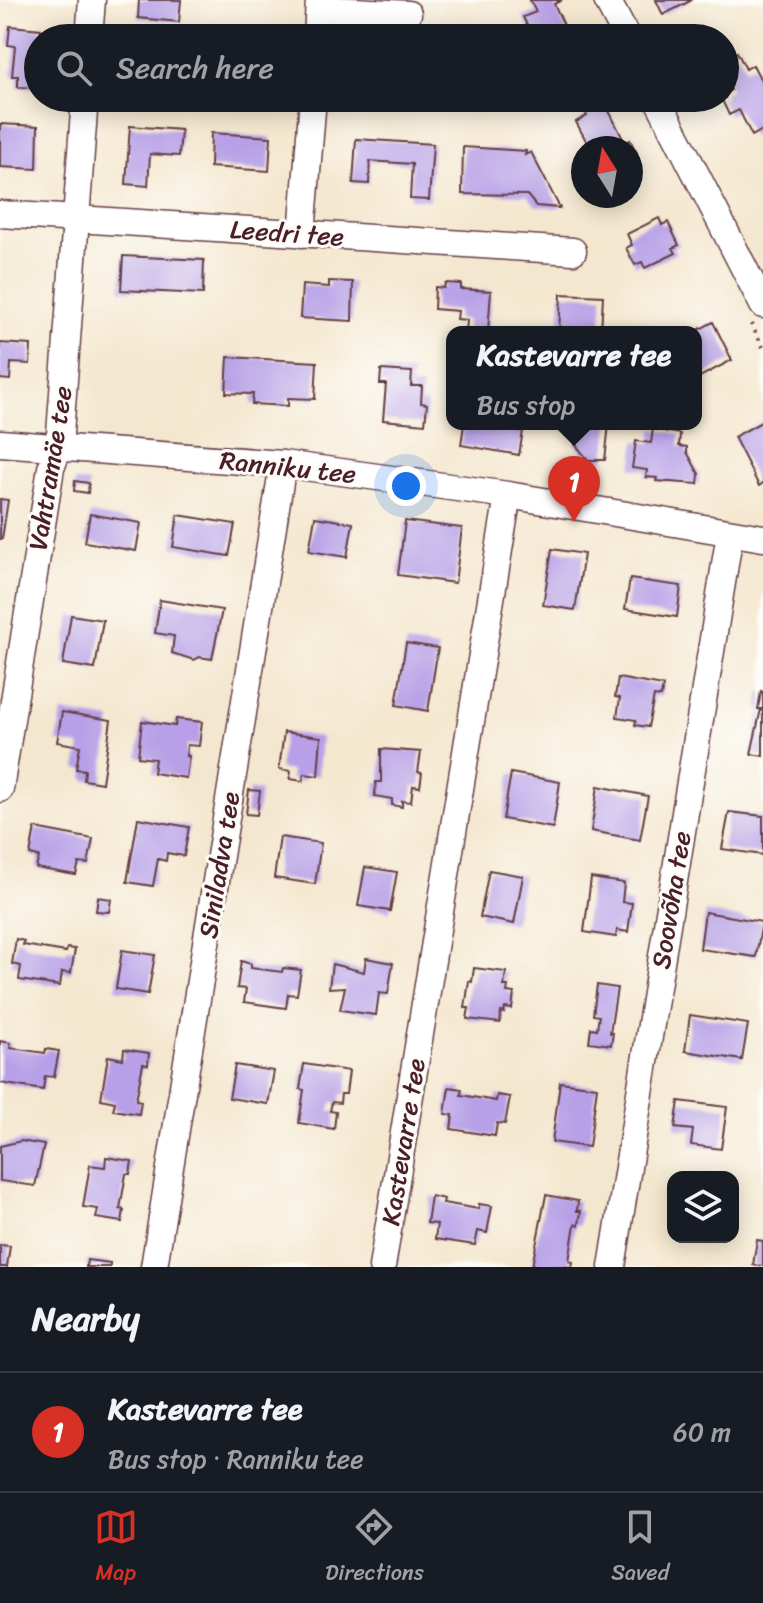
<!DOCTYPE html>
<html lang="en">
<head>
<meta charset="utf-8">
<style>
  :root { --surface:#171b24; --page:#20242c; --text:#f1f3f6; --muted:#9ea1a6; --line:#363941; --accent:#d93025 }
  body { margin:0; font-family:Sriracha,sans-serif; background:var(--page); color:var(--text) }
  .controls { position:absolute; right:24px; bottom:24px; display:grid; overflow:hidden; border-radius:16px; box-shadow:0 4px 20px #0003 }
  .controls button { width:72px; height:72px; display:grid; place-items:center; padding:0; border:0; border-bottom:2px solid var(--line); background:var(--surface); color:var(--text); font:40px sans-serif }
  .compass { position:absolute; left:571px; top:136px; width:72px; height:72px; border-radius:50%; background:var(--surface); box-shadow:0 4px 20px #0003; rotate:349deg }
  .you { position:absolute; left:406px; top:486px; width:28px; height:28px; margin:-20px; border:6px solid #fff; border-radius:50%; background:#1a73e8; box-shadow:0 0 0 12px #1a73e833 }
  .badge { display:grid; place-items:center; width:52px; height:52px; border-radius:50%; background:var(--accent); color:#fff; font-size:26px; font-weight:700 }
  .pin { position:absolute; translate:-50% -66px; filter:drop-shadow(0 2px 4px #0008) }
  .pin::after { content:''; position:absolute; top:42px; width:28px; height:24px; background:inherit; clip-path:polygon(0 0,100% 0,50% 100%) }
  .popup { position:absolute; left:446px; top:326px; width:256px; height:104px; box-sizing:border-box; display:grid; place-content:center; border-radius:16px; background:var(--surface); filter:drop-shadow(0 2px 6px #0005); font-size:26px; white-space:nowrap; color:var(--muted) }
  .popup b { font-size:30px; color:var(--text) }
  .popup::after { content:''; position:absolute; left:50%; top:100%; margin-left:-16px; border:16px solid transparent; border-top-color:var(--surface) }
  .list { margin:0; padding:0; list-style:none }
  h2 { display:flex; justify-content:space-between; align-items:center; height:104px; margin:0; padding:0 32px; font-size:34px }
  h2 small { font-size:26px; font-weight:400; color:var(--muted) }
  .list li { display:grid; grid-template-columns:52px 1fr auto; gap:24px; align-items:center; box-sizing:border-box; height:120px; padding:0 32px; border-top:2px solid var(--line) }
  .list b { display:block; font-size:30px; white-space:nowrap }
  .list p { margin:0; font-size:26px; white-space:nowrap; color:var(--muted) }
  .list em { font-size:26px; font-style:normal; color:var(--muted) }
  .icon { flex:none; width:44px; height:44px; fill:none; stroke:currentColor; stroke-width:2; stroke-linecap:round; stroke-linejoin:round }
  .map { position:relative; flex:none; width:763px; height:1267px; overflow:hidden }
  .search { position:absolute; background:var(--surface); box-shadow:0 4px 20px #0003; left:24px; right:24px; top:24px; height:88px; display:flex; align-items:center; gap:20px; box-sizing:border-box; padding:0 28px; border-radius:44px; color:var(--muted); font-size:30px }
  .sheet { height:224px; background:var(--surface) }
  nav { display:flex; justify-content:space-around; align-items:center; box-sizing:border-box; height:112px; border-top:2px solid var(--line); background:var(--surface); font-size:22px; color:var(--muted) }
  nav a { display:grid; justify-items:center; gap:4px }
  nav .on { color:var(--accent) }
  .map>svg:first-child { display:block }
  .building { fill:#b7a0e7 }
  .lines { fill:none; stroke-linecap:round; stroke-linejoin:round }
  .minor-casing { stroke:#643d44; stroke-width:29 }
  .path { stroke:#643d44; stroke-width:4; stroke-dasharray:2 6; stroke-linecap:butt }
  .minor { stroke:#fff; stroke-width:26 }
  .labels { text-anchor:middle; stroke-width:6; stroke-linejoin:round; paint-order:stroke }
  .street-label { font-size:26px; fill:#4a1f2b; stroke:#fdfcf7 }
</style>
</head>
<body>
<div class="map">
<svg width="763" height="1267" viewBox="0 0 763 1267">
  <rect width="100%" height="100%" fill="#fdfcf7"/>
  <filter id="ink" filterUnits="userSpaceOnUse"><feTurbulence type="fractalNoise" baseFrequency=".0125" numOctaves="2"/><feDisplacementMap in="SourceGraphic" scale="16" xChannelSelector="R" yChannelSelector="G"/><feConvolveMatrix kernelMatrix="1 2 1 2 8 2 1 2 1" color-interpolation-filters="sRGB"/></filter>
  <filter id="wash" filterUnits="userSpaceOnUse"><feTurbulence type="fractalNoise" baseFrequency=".006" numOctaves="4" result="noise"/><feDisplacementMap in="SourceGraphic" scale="32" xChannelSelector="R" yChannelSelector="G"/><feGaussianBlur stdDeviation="1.8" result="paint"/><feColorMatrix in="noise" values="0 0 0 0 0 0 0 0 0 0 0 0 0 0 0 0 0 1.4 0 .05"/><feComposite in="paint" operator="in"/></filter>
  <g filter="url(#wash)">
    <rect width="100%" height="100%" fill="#f4e7cf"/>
    <g id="blocks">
      <path class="building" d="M139 0H181L179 22 138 18Z
        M530 0H562L554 4 570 38H533L523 17 536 12Z
        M656 0H692L663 15Z
        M10 26 41 29 40 38H38V88L18 87V76H12L15 46 8 45Z
        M469 26 475 38H446Z
        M231 32 276 35V38H231Z
        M737 52 746 69 753 65 763 84V130L752 136 739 110 729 115 721 98H725V93L731 90 725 77V58Z
        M478 98H497L482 106Z
        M603 98H608L612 107 608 109 625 143 630 140 637 153 631 155V148H590L576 122 587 116 583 108Z
        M0 124 38 126 37 169 0 167Z
        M130 126 181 130 179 156 150 154 148 186 126 184Z
        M211 133 271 137 269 171 210 167Z
        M356 139 433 144 429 200 410 199 412 164 370 161 369 184 353 183Z
        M463 147 526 151 525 155 531 152 560 208 536 206 527 195 462 194Z
        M659 218 662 225 668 222 679 245 673 248 676 253 645 268 642 262 635 265 626 248 632 245 627 234Z
        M123 256 204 260 203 294 121 290Z
        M329 281 353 282 352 321 300 318 302 285 329 287Z
        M445 283 461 284V289L491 291 488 332H466L467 320 457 319 458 311 434 309 435 287 444 288Z
        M561 294 603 296 601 332H559Z
        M713 322 732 360 698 378 696 331Z
        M0 343 31 345 30 364 11 363 10 380 0 379Z
        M228 357 317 362 315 399 288 398V406L252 404 253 394 226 393Z
        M381 370 412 372 411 386H422L421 403 427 404 425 424 383 420 386 384H380Z
        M763 421V483L759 486 734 437Z
        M464 424 495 427 496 424H513L512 429 523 431 519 455 461 445Z
        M588 424H609L605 460H588L575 444 586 433Z
        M653 429 680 434 679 446 687 447V452L699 474 698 484 656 481 657 478 646 477 647 470 632 468 636 441 651 443Z
        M75 481 89 483 88 493 74 491Z
        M0 499 8 500 2 539H0Z
        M90 514 141 523 136 551 85 542Z
        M178 515 235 524 229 556 173 547Z
        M315 517 353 523 347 557 309 551Z
        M405 521 462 528 455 583 398 575Z
        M552 549 584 554 575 610 543 605Z
        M630 579 681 586 677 617 625 609Z
        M160 600 222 610 212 659 200 657 194 660 172 653 174 636 155 633Z
        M71 615 103 620 95 669 63 664Z
        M406 643 438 648 428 711 396 705Z
        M618 678 663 686 661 697 654 696 648 727 635 725 636 720 617 717 620 698 615 697Z
        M761 691 763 692V756L751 754 761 709H758Z
        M62 712 111 720 102 783 84 780 85 770 76 769 80 746 57 742Z
        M176 719 202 722 199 746 187 745 186 756H189L186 778 153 773 155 759 138 757 142 721 175 726Z
        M284 732 321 737 318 776 304 774 303 781 290 779 291 771 279 769Z
        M381 749 421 752 418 772 422 773 420 787 413 786 411 802 402 801V807L392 805V799L375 796 376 782H381Z
        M511 773 560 782 553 828 503 819Z
        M598 786 648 796 640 840 591 831Z
        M249 790 260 791 257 815 246 814Z
        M729 812 763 816V855L722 849Z
        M138 818 189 827 184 856 167 853 166 861 158 859 153 886 127 882Z
        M35 828 93 839 88 864 79 863 76 875 36 868 39 857 30 855Z
        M280 837 321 843 315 884 274 878Z
        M365 867 397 872 390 911 358 906Z
        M489 870 523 876 514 924 480 917Z
        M591 878 624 883 622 902 632 903 628 932 617 930 616 937 584 932Z
        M98 897 111 899 109 912 96 911Z
        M705 912 762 922 756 957 700 949Z
        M16 939 24 941 23 945 66 952 67 948 75 949 71 973 62 972 60 986 19 980 21 966 12 964Z
        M122 950 155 955 148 994 116 989Z
        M366 958 393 963 388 994 379 993 376 1015 340 1010 345 987 329 988 332 964 364 972Z
        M241 961 251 964V968L282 972 283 968 301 970 297 995 288 994 286 1008 244 1002 246 989 237 988Z
        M474 968 506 972 504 986H508L507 992 514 993 512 1009 505 1008 504 1013 501 1012 500 1023 467 1019 469 1008H465L469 981 472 982Z
        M597 985 617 988 610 1033H613L611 1045 589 1042 591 1028 597 1029 599 1016 593 1015Z
        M690 1015 748 1024 742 1060 685 1051Z
        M0 1041 11 1043 10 1048 45 1053 46 1049 59 1051 54 1077 45 1076 43 1090 0 1083Z
        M124 1049 149 1053 148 1065 143 1064 136 1100 141 1101 139 1114 113 1110 115 1102 101 1099 108 1056 123 1059Z
        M304 1064 349 1071 346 1094H341L340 1103 332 1102 330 1111 336 1112 334 1129 299 1123 304 1090 300 1089Z
        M235 1065 274 1071 268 1104 229 1098Z
        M560 1082 597 1087 589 1147 552 1142Z
        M449 1087 462 1089 461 1095 496 1101 497 1095 510 1097 505 1124 497 1123 495 1136 451 1129 453 1115 445 1114Z
        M679 1101 727 1107 721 1149 691 1145 693 1130 675 1128Z
        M21 1141 44 1145 35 1186 0 1181V1146Z
        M106 1157 132 1161 130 1174H126L120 1209 124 1210 122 1222 96 1218 98 1209 83 1207 90 1165 105 1167Z
        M546 1195 578 1201 577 1211H581L579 1225 575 1224 569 1261 573 1262 572 1267 532 1266Z
        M431 1196 444 1199 443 1203 479 1209V1204L492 1206 487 1233 478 1231 475 1245 435 1239 437 1224 427 1223Z
        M757 1240 763 1241V1266L753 1265Z
        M0 1245 10 1246 7 1267H0Z
        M87 1260 110 1263V1267H86Z"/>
    </g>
  </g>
  <g filter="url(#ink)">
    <use href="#blocks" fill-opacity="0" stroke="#643d44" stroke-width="2"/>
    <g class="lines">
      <g class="minor-casing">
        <path id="minor" d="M607 0 627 38
          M319 9 408 14
          M89 38 92 0
          M317 38 319 0
          M657 98 763 305
          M0 214 573 251
          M302 234 313 98
          M0 443 283 464 508 495 763 538
          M0 789 51 468 59 447 85 98
          M154 1267 283 464
          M382 1267 508 495
          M612 1267 730 533"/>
      </g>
      <path class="path" d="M751 324 763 347"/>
      <use href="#minor" class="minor"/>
    </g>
  </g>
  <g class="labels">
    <g class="street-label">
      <text transform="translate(287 233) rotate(4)" y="9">Leedri tee</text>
      <text transform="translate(288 467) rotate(6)" y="9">Ranniku tee</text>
      <text transform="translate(50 468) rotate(-81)" y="9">Vahtramäe tee</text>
      <text transform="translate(219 865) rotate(-81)" y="9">Siniladva tee</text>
      <text transform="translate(671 900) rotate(-81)" y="9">Soovõha tee</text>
      <text transform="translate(403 1142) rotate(-81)" y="9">Kastevarre tee</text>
    </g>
  </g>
</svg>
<div class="controls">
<button><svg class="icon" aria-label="layers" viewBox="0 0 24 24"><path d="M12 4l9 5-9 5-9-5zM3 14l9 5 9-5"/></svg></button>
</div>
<svg class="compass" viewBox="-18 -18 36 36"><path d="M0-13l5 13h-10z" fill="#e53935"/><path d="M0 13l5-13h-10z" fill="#9ea1a6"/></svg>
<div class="you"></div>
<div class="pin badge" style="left:574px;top:522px">1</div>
<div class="popup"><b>Kastevarre tee</b>Bus stop</div>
<div class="search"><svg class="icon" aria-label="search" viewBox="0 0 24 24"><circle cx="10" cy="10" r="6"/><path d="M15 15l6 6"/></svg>Search here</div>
</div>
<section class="sheet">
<h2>Nearby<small></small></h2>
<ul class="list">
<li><span class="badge">1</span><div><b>Kastevarre tee</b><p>Bus stop · Ranniku tee</p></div><em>60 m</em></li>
</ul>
</section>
<nav>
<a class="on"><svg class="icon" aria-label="map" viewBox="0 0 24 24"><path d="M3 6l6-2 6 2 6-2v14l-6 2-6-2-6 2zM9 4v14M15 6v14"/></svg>Map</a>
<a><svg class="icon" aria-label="directions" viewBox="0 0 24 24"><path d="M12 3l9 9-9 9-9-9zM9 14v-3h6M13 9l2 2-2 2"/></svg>Directions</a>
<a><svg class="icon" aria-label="saved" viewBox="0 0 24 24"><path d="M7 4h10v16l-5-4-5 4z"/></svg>Saved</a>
</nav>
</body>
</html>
